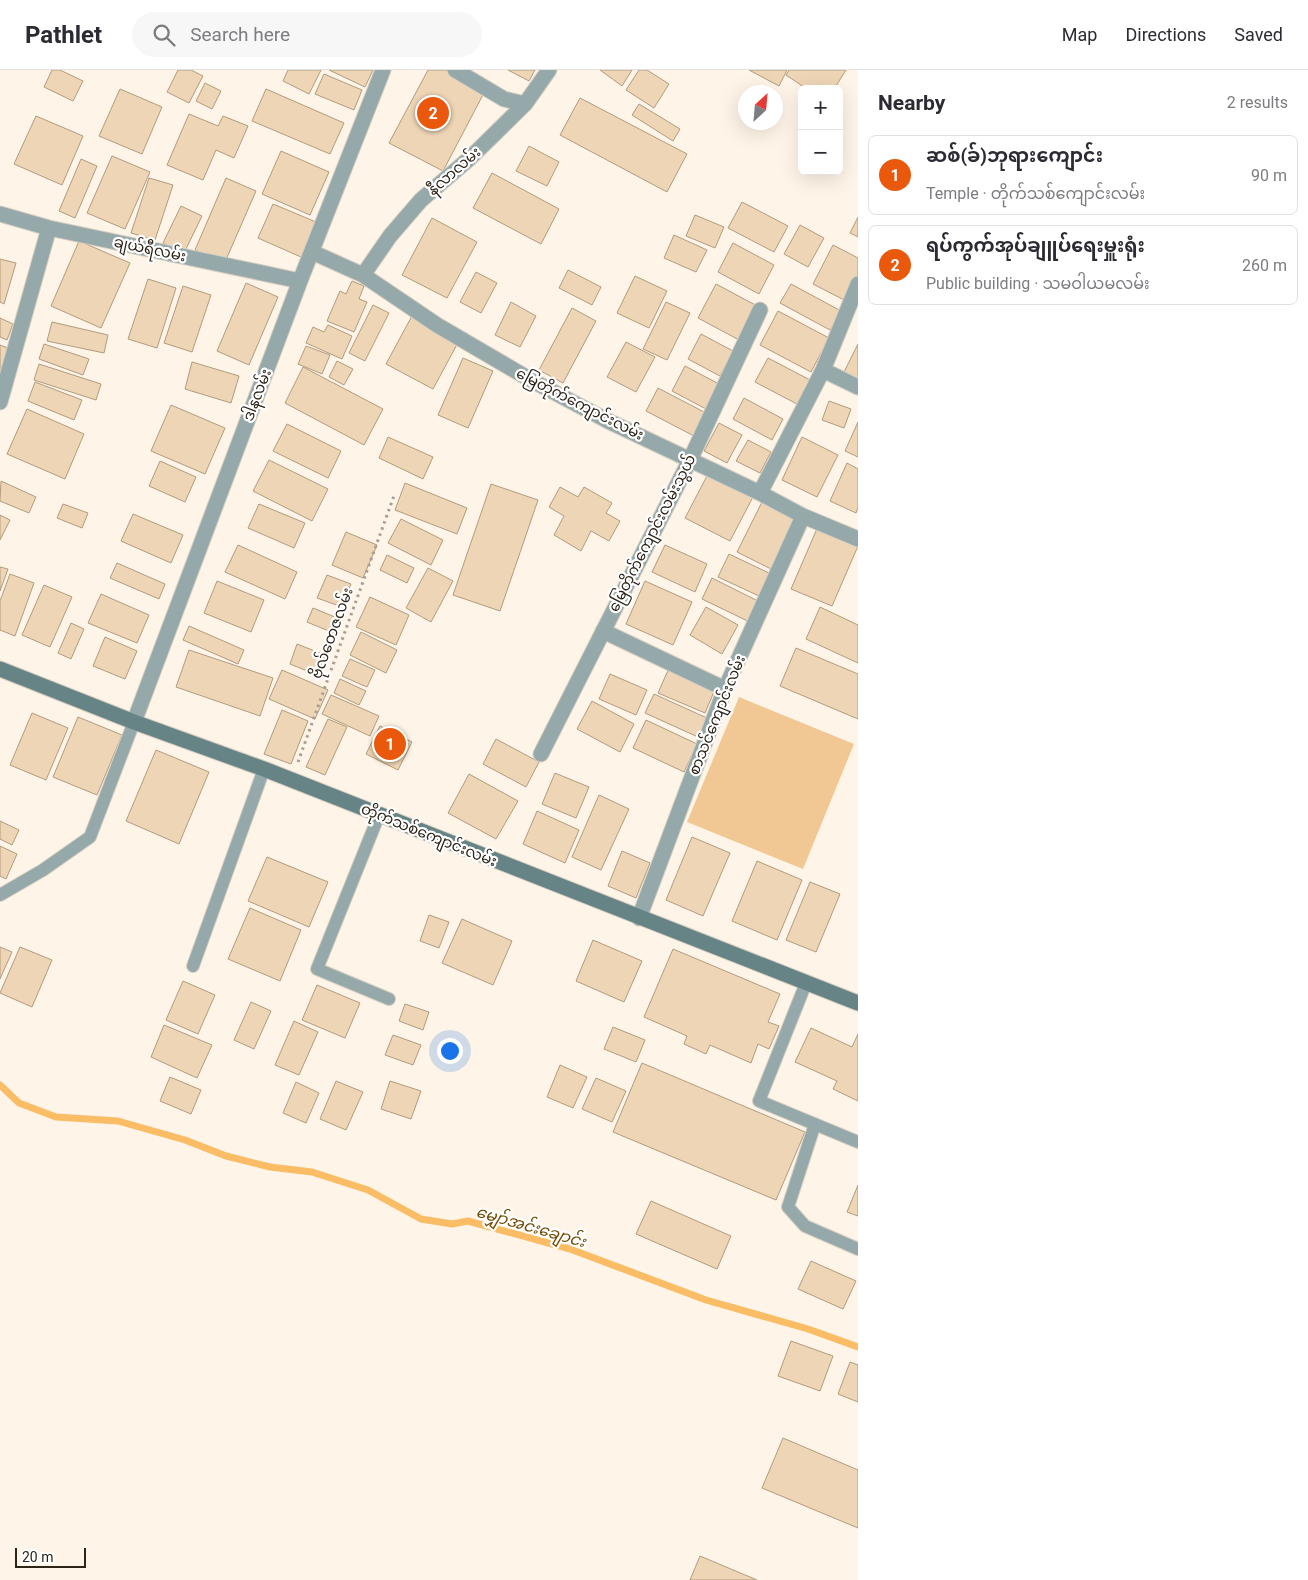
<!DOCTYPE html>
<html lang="en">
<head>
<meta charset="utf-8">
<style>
  :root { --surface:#fff; --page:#f7f7f7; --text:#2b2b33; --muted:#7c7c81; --line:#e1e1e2; --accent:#ea580c }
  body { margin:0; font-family:Roboto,"Noto Sans Myanmar",sans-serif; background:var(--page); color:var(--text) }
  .controls { position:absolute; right:15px; top:15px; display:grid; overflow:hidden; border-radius:8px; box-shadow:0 5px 20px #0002 }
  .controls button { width:45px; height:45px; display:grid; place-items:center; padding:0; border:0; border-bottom:1px solid var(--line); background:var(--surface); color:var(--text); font:25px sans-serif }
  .compass { position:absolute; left:738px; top:15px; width:45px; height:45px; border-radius:50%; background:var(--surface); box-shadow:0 5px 20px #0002; rotate:26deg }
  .scale { position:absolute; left:15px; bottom:12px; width:71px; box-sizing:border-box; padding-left:5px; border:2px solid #2d2418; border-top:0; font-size:14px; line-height:18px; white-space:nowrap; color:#2d2418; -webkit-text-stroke:4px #fff; paint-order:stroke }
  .you { position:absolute; left:449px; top:980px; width:18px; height:18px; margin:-12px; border:4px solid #fff; border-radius:50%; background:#1a73e8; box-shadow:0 0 0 8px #1a73e833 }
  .badge { display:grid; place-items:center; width:32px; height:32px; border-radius:50%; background:var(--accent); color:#fff; font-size:16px; font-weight:700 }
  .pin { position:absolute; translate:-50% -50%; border:2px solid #fff; box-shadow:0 1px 5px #0006 }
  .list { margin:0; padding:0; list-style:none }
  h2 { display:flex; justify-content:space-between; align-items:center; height:65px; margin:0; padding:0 20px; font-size:21px }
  h2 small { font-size:16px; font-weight:400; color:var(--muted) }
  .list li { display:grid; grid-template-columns:32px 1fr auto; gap:15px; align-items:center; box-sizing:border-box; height:80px; margin:0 10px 10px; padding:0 10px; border:1px solid var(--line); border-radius:8px }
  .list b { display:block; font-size:19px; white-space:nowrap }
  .list p { margin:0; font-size:16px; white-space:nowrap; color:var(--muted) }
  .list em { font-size:16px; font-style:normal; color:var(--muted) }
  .icon { flex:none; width:28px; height:28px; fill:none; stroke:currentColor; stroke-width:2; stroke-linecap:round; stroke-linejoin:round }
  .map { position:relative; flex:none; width:858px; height:1510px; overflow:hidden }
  header { display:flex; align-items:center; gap:30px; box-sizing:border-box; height:70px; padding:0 25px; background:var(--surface); border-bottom:1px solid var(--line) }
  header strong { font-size:24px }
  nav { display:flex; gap:28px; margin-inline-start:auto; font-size:18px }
  .search { width:350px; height:45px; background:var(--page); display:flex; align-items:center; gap:12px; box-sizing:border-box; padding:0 18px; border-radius:28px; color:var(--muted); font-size:19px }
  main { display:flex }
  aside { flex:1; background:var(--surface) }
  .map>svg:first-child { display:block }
  .green { fill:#f1c893 }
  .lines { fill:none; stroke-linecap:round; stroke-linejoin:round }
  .stream { stroke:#fbbc66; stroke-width:7 }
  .building { fill:#eed5b6; stroke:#b29b7d }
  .lane-casing { stroke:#d8cfc2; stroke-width:14 }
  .street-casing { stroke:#d8cfc2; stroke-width:17 }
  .secondary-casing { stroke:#d8cfc2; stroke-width:17 }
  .path { stroke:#a89e92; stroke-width:3; stroke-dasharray:2.5 4; stroke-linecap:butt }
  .lane { stroke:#95a9ab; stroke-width:12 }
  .street { stroke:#95a9ab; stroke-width:15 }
  .secondary { stroke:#668386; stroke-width:15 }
  .labels { text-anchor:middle; stroke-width:4.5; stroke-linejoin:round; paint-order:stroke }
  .street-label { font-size:15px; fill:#2d2418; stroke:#fff }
  .water-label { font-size:16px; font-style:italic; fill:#714900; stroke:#fff }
</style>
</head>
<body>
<header>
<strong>Pathlet</strong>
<div class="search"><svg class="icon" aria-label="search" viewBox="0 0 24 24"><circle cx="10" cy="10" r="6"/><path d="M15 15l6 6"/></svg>Search here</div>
<nav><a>Map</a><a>Directions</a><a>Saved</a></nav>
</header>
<main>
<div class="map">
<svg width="858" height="1510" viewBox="0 0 858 1510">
  <rect width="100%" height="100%" fill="#fef4e7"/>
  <path class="green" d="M739 627 854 674 803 799 687 752Z"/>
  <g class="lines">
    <path class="stream" d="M0 1015 19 1033 56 1047 118 1051 185 1070 226 1086 270 1097 312 1102 368 1120 421 1149 452 1154 468 1151 570 1179 706 1230 808 1259 858 1277"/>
  </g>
  <path class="building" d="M52 0H60L83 11 73 31 44 17Z
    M178 0H191L203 6 189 33 167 22Z
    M288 0H321L309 24 283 11Z
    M329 0H373L365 17Z
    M428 0H446L485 21 443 101 389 73Z
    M508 0H535L529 11Z
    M600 0H632L622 16Z
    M639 0H647L669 14 654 38 626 20Z
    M749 0H787L779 16Z
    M789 0H846L834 19H807L786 5Z
    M324 4 362 20 354 40 315 24Z
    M205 13 221 21 212 39 196 31Z
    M120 19 162 37 142 84 99 66Z
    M266 19 344 53 330 84 252 51Z
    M580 28 687 84 667 122 560 65Z
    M639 34 680 59 673 71 632 45Z
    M189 44 218 56 223 46 248 56 234 88 216 80 203 110 167 95Z
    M36 46 83 66 62 115 14 94Z
    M529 76 559 92 547 116 516 101Z
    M281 81 329 102 310 145 262 124Z
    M112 86 150 102 125 159 87 143Z
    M81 89 97 96 75 148 59 141Z
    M492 103 559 139 541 174 473 138Z
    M149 108 173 115 155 170 131 163Z
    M226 108 256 121 225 192 195 180Z
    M742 132 788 156 774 182 728 158Z
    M273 134 316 152 301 187 258 168Z
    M181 136 202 146 184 183 163 173Z
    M695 145 724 157 715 178 686 166Z
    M858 147V167L850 163Z
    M432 148 477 172 447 228 402 205Z
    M800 155 824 168 808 197 784 184Z
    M674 165 707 180 696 202 664 188Z
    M79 171 130 193 101 258 51 236Z
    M733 173 774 195 759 224 718 202Z
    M833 175 858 188V208L846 231 813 214Z
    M0 189 16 193 4 234 0 232Z
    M568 200 601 217 592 235 559 218Z
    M476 202 497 213 481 243 460 232Z
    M635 206 667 221 649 258 617 243Z
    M148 209 176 218 157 278 128 269Z
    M352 211 364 216 359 229 367 232 354 262 327 251 340 221 346 224Z
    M246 213 278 227 249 295 217 281Z
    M716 214 759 237 741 271 698 248Z
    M791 214 841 241 830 260 780 233Z
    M183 216 211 225 192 282 164 273Z
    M511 232 536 246 520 277 495 265Z
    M666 232 690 243 667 290 643 279Z
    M373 235 389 243 365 291 349 283Z
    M572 238 596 251 563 313 539 300Z
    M778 241 829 268 811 302 760 275Z
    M413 244 460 269 433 319 386 294Z
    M0 248 13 254 7 270 0 267Z
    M52 252 108 265 104 283 47 271Z
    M328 255 352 266 342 289 306 273 313 257 324 262Z
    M701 264 733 281 720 306 688 289Z
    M626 272 655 287 636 322 607 307Z
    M44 274 89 289 83 305 39 289Z
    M858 274V311L843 304Z
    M0 275 13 280 0 310Z
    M306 276 330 285 322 304 298 294Z
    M463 288 493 301 468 358 438 345Z
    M768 288 810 310 797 334 755 312Z
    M337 291 353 299 344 315 329 307Z
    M192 292 239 306 231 333 185 319Z
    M39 294 101 314 96 330 34 310Z
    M685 296 719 314 706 339 672 321Z
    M303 297 383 339 364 375 285 333Z
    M35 312 82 330 74 350 28 331Z
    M658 318 706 343 694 366 646 341Z
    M744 328 783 349 772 370 733 349Z
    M829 331 851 339 844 358 822 350Z
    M171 335 225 358 205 404 151 381Z
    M27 339 84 364 65 409 7 384Z
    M858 352V387L845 381Z
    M719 353 742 365 727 393 704 381Z
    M287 354 341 381 328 408 273 381Z
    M388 367 433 387 423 409 379 388Z
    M802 367 838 385 817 427 782 410Z
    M748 370 771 382 760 403 736 391Z
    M269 390 328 419 312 451 253 421Z
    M160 391 196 407 185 432 149 416Z
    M847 393 858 399V438L856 443 830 431Z
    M708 404 753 427 730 471 685 448Z
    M1 411 36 427 29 443 0 431Z
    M405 413 467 438 457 464 395 440Z
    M491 414 538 430 500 541 453 525Z
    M560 417 578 427 584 417 612 433 606 443 620 451 609 471 591 461 581 481 554 465 564 446 549 437Z
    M763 430 796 447 771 499 737 482Z
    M63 434 88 443 82 458 57 448Z
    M259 434 305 453 294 478 248 458Z
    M133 444 183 465 171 493 121 471Z
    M0 445 10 450 0 470Z
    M401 449 443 470 431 495 388 473Z
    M819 454 858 471V476L832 536 791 519Z
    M346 462 377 475 363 508 332 495Z
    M238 475 297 502 285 529 225 502Z
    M665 475 707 494 695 522 652 502Z
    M729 484 769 503 759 526 718 507Z
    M387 485 414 498 407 513 380 500Z
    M117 493 165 514 159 529 110 508Z
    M0 497 8 499 0 521Z
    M428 498 453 511 431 552 406 538Z
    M10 504 34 513 15 566 0 560V531Z
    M327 505 351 514 342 537 317 528Z
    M712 508 770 537 760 557 702 529Z
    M217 511 264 530 251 562 204 543Z
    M645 511 692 532 673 575 626 554Z
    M44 515 72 527 50 577 22 565Z
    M101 524 149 545 137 573 88 553Z
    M370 527 409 545 396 575 356 557Z
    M706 537 738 555 722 584 690 565Z
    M820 537 858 555V593L806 569Z
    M313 538 342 550 336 564 307 552Z
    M71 553 84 559 71 589 58 583Z
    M189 556 244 580 238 594 183 570Z
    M361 562 397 580 386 603 350 585Z
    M105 567 137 581 125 609 93 596Z
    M297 574 325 585 317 605 290 594Z
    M796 578 858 604V649L780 616Z
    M189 580 273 608 260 646 176 617Z
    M350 589 375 600 367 617 342 606Z
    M669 598 716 617 705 643 658 623Z
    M282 600 328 620 315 649 269 629Z
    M610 604 647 620 636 645 599 629Z
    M340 609 366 621 359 635 334 623Z
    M654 624 707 648 698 667 645 643Z
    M331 625 379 646 370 666 322 644Z
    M592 631 634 654 620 682 577 659Z
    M282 640 308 651 291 694 264 684Z
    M32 643 68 658 46 710 10 695Z
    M78 647 122 665 97 725 53 707Z
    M328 649 347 657 325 705 306 697Z
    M646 650 697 674 684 702 633 678Z
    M380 656 412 672 398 700 366 684Z
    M496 669 539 692 526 717 483 694Z
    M156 680 209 702 179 774 126 751Z
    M555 703 589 717 576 748 542 734Z
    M469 704 518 731 496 769 448 743Z
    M599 725 629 739 601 800 572 787Z
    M537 741 579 760 565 793 523 774Z
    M0 751 19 760 12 775 0 769Z
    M692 767 730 783 703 846 666 830Z
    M0 776 17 784 6 809 0 806Z
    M622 781 650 793 636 828 608 816Z
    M267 787 328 812 309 857 248 831Z
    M757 791 802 810 777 870 732 851Z
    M810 812 840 824 816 882 786 870Z
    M250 838 301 860 280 911 228 889Z
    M429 845 449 852 439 878 420 871Z
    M462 849 512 871 493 915 442 893Z
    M593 870 642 891 624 932 576 911Z
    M0 877 12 882 0 909Z
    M20 877 52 890 32 937 0 923Z
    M673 879 780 924 768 952 779 956 769 979 758 974 751 993 710 975 706 984 684 974 687 966 644 947Z
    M183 911 215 925 198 964 166 950Z
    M317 915 360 933 345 968 302 950Z
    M251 932 271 941 254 979 234 970Z
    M405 934 429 942 423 960 399 951Z
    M294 951 318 962 299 1005 275 995Z
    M164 955 212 975 197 1008 151 987Z
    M613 957 645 970 636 992 604 979Z
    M811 958 852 977 858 964V1031L833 1019 837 1011 795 992Z
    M393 965 421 975 413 995 385 985Z
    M642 993 805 1062 776 1130 613 1062Z
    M560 995 587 1007 573 1038 547 1027Z
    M170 1007 201 1020 191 1044 160 1031Z
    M596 1008 626 1021 612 1052 582 1039Z
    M336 1011 363 1022 346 1060 320 1049Z
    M390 1011 421 1021 411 1049 381 1039Z
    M296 1012 319 1023 306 1053 283 1043Z
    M858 1115V1146L847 1142Z
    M651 1131 731 1166 717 1199 636 1164Z
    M811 1191 856 1211 843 1239 798 1219Z
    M791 1271 833 1286 820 1321 778 1306Z
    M850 1292 858 1295V1332L838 1324Z
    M783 1368 858 1400V1458L762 1418Z
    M700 1486 757 1510H690Z"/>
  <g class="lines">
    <g class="lane-casing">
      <path id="lane" d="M379 745 317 899 389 929
        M0 825 43 800 90 767 134 652
        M193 896 264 699
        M806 913 759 1031 858 1072
        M815 1054 788 1137 805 1156 858 1179"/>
    </g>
    <g class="street-casing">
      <path id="street" d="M455 0 504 29 525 34
        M0 144 49 158 300 211
        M312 182 363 205 437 255 531 310 608 351 760 423 803 446 858 469
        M363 205 390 166 421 130 470 88 525 34 549 0
        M823 300 858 317
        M0 332 49 158
        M760 423 823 300 858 214
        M603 561 725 619
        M134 652 300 211 383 0
        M541 684 690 390 760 240
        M639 848 725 619 803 446"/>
    </g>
    <g class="secondary-casing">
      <path id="secondary" d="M0 599 134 652 264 699 858 933"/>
    </g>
    <path class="path" d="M298 692 395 423"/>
    <use href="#lane" class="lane"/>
    <use href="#street" class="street"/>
    <use href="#secondary" class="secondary"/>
  </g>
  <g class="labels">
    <g class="street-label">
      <text transform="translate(454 101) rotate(-41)" y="5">နီလာလမ်း</text>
      <text transform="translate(150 179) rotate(12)" y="5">ချယ်ရီလမ်း</text>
      <text transform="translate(257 325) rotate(-69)" y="5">ဒါနလမ်း</text>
      <text transform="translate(580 334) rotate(27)" y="5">မြေတိုက်ကျောင်းလမ်း</text>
      <text transform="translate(652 463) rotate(-63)" y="5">မြေတိုက်ကျောင်းလမ်းသွယ်</text>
      <text transform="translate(332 563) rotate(-70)" y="5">ဗိုလ်တေဇလမ်း</text>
      <text transform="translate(717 645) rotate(-68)" y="5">စာသင်ကျောင်းလမ်း</text>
      <text transform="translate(429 765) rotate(22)" y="5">တိုက်သစ်ကျောင်းလမ်း</text>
    </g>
    <g class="water-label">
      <text transform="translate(531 1156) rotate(16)" y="6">မျှော်အင်းချောင်း</text>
    </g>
  </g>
</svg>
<div class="controls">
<button>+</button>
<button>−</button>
</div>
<svg class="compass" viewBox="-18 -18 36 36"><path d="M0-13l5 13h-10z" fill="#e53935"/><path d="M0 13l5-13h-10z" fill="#7c7c81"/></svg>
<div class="scale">20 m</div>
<div class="you"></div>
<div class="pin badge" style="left:390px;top:674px">1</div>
<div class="pin badge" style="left:433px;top:43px">2</div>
</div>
<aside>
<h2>Nearby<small>2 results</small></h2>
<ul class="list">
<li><span class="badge">1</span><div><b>ဆစ်(ခ်)ဘုရားကျောင်း</b><p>Temple · တိုက်သစ်ကျောင်းလမ်း</p></div><em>90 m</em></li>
<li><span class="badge">2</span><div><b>ရပ်ကွက်အုပ်ချူပ်ရေးမှူးရုံး</b><p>Public building · သမဝါယမလမ်း</p></div><em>260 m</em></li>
</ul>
</aside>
</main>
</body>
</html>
